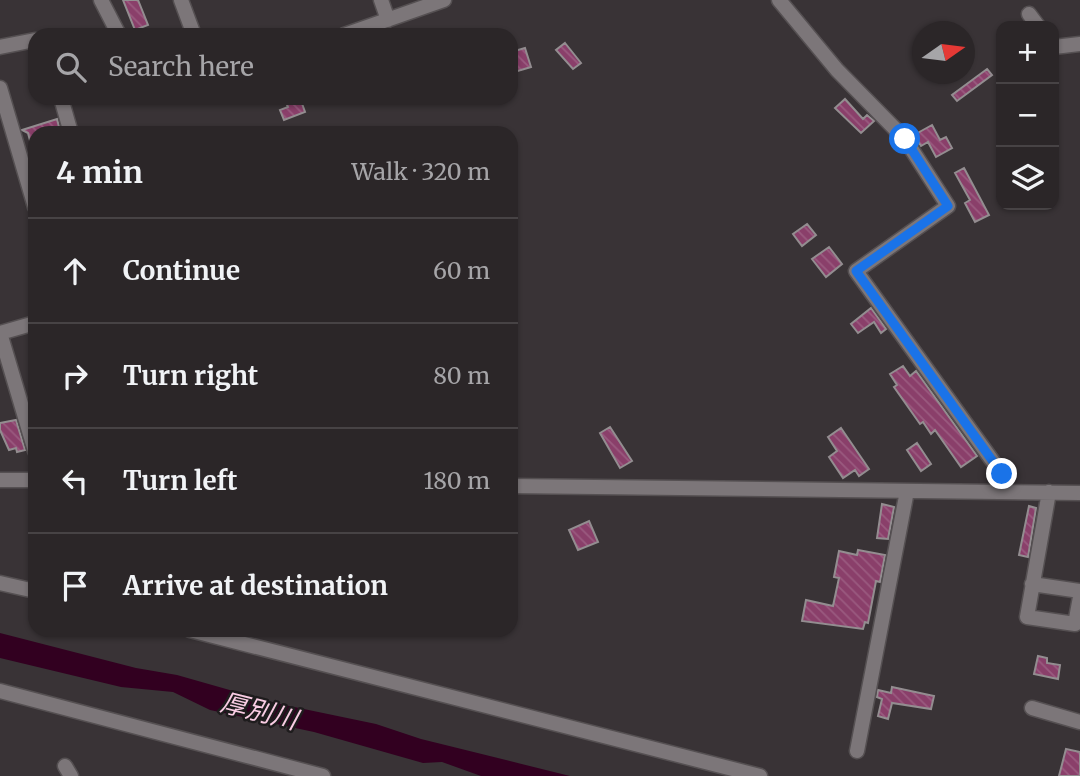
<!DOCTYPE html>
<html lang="en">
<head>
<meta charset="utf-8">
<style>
  :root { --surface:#2b2628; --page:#332e30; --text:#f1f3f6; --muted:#a6a5a8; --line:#474345 }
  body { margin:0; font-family:Merriweather,"Noto Sans JP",serif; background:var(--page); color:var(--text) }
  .controls { position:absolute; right:21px; top:21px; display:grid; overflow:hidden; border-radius:14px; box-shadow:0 2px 5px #0004 }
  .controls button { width:63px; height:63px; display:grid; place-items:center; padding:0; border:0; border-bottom:2px solid var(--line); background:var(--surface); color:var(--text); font:35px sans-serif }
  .compass { position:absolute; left:912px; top:21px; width:63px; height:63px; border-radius:50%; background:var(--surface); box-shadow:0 2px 5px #0004; rotate:76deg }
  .stop { position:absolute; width:21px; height:21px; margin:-16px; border:5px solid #1a73e8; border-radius:50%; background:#fff }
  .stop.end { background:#1a73e8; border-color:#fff; box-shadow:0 2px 7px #0008 }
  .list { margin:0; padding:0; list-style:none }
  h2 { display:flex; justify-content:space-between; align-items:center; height:91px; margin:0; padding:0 28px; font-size:30px }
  h2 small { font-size:23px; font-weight:400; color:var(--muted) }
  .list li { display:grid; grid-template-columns:46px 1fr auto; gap:21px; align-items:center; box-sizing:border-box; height:105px; padding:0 28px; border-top:2px solid var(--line) }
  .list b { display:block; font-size:26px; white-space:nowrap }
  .list em { font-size:23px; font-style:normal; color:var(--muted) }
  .icon { flex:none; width:38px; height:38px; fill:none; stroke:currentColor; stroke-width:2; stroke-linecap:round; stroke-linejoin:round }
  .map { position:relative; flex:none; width:1080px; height:776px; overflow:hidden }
  .search { position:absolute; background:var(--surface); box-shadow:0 2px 5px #0004; left:28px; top:28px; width:490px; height:77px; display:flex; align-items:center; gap:18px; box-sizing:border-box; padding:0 24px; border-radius:21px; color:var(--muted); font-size:26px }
  .panel { position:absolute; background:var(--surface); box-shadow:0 2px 5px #0004; left:28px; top:126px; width:490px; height:511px; border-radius:21px }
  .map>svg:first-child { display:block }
  .water { fill:#320020 }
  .building { fill:url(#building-back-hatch); stroke:#938d90; stroke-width:2 }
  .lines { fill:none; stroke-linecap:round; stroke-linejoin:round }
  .minor-casing { stroke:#555052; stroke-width:17 }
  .minor { stroke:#7c7679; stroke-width:14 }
  .route { stroke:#1a73e8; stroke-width:9 }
  .labels { text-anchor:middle; stroke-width:5; stroke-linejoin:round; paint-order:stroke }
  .water-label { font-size:26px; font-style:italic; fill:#f9cce3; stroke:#1e1c1d }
</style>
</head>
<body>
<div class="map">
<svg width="1080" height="776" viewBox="0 0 1080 776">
  <defs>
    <pattern id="building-back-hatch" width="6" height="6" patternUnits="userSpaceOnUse" patternTransform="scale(1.75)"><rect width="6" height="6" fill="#8a3f6a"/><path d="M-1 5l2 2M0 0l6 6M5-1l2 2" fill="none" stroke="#9a5a7f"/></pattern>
  </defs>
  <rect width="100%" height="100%" fill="#393336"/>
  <path class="water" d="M0 633 136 668 177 675 275 703 376 724 421 739 570 776H481L442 762 423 763 314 732 210 710 173 692 121 687 0 658Z"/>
  <path class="building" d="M123 0H138L148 25 135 30Z
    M565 43 581 63 573 69 556 50Z
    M525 48 531 67 511 73V52Z
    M987 69 992 75 957 101 952 95Z
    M284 98H300L305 112 284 120 280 110 288 107Z
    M845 99 863 119 867 115 874 121 861 133 835 108Z
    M57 119 60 131 35 133 33 152 28 133 22 130Z
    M932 125 940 140 946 137 952 148 936 157 928 142 921 146 914 135Z
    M964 168 989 215 975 222 965 203 970 200 955 173Z
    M807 224 816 235 802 246 793 234Z
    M829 247 842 264 826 277 812 259Z
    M871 308 886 329 881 333 874 322 858 333 851 324Z
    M903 366 910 376 916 371 977 456 961 467 935 430 931 434 923 422 920 424 894 387 897 385 890 374Z
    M16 420 25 450 17 452 16 448 9 450 0 430V423Z
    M610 427 632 461 620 468 600 433Z
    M841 428 869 469 859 476 855 470 843 478 829 457 837 451 828 437Z
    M917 443 931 464 921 471 907 450Z
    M882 504 894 507 888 539 877 538Z
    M1029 506 1036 508 1028 557 1019 555Z
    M589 521 598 542 578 550 569 530Z
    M858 550 885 555 880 582 876 581 868 623 865 622 863 629 802 621 806 600 833 606 839 578 834 577 839 551 857 555Z
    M1038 656 1047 658V663L1060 665 1058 679 1034 674Z
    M892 687 934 696 931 709 892 703 888 719 878 716 882 699 877 697 878 690 891 693Z
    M1066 749 1080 752V776H1059Z"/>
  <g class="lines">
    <g class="minor-casing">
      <path id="minor" d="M101 0 119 35
        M181 0 194 35
        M381 0 388 20
        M779 0 837 70 905 139 948 206 856 271 1002 474 1007 492
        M1029 14 1038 26
        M344 35 444 0
        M0 47 35 40
        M1054 47 1080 44
        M0 88 35 207
        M61 98 71 133
        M0 333 35 451
        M0 333 35 323
        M0 480H35
        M511 486 1080 493
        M1049 492 1027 617 1075 624 1080 597
        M0 583 35 591
        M1032 584 1080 591
        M190 630 760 776
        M0 691 323 776
        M1032 708 1080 722
        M857 751 907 491
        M65 766 71 776"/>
    </g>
    <use href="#minor" class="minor"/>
  </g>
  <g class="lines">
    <path class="route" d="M905 139 948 206 856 271 1002 474"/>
  </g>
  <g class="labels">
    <g class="water-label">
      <text transform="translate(259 711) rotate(14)" y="9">厚別川</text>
    </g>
  </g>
</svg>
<div class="controls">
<button>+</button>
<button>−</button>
<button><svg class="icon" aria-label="layers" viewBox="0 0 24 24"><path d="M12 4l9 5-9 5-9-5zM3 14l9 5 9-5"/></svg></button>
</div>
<svg class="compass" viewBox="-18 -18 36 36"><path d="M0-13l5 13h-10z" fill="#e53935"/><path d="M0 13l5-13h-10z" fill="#a6a5a8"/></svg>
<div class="stop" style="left:905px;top:139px"></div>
<div class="stop end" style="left:1002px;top:474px"></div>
<div class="search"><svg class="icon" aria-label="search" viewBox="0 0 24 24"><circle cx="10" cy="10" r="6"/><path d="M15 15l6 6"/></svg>Search here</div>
<section class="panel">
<h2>4 min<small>Walk · 320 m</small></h2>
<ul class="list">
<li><svg class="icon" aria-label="ahead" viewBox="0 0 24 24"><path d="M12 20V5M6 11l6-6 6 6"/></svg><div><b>Continue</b></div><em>60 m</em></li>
<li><svg class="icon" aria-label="right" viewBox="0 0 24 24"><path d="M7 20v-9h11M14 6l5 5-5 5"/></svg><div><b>Turn right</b></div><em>80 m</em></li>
<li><svg class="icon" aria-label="left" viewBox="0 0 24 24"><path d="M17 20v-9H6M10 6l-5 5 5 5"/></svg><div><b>Turn left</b></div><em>180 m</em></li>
<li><svg class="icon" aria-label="arrive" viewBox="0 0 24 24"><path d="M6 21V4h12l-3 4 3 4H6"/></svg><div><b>Arrive at destination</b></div></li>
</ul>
</section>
</div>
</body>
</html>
